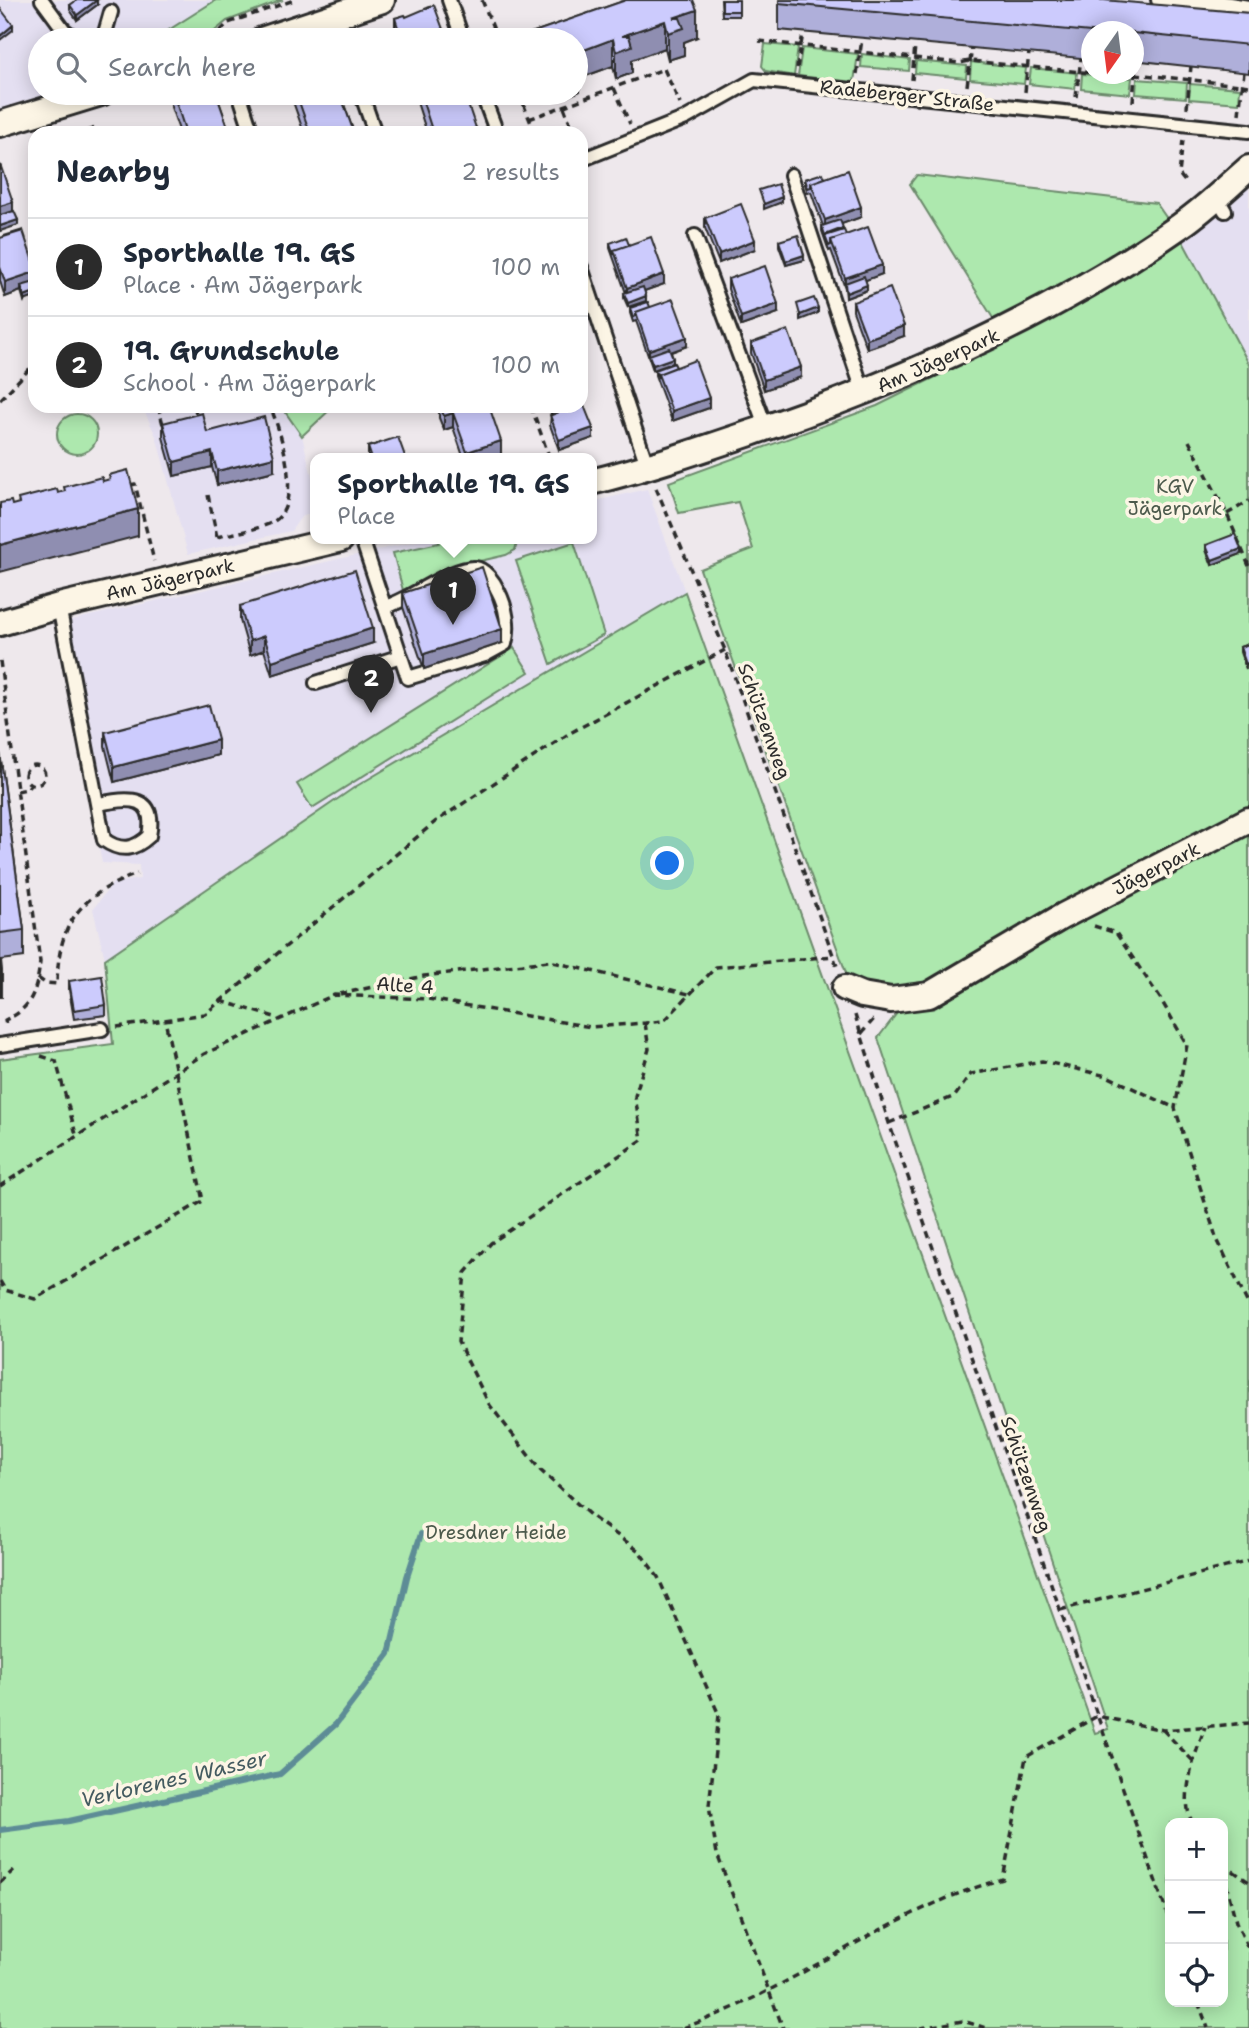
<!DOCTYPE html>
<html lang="en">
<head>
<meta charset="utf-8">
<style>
  :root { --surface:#fff; --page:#f6f6f7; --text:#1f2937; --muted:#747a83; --line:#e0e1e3; --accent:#2b2b2b }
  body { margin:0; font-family:"Shantell Sans",sans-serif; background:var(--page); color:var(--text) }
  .controls { position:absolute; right:21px; bottom:21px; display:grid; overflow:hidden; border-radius:14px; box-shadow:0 4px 18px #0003 }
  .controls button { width:63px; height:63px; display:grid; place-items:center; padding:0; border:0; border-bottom:2px solid var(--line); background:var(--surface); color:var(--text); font:35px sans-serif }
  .compass { position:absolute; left:1081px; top:21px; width:63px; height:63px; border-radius:50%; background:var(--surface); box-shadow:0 4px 18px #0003; rotate:194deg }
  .you { position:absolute; left:668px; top:864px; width:24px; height:24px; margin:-18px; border:5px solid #fff; border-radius:50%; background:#1a73e8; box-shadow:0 0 0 10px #1a73e833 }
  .badge { display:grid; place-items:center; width:46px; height:46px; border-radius:50%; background:var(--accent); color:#fff; font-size:23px; font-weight:700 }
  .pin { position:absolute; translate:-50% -58px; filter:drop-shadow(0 2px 4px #0008) }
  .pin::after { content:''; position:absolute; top:37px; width:24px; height:21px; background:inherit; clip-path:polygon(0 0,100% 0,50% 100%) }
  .popup { position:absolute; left:310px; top:453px; width:287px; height:91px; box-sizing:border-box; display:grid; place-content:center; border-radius:14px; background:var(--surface); filter:drop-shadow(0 2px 5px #0005); font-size:23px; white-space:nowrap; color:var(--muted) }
  .popup b { font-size:26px; color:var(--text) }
  .popup::after { content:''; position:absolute; left:50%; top:100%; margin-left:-14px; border:14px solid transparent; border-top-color:var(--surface) }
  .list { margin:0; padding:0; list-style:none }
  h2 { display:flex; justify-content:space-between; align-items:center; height:91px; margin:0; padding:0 28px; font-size:30px }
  h2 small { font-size:23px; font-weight:400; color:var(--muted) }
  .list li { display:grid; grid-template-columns:46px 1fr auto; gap:21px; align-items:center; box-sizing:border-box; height:98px; padding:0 28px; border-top:2px solid var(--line) }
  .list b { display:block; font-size:26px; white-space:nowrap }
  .list p { margin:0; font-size:23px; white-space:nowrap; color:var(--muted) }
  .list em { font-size:23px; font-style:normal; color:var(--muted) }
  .icon { flex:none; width:38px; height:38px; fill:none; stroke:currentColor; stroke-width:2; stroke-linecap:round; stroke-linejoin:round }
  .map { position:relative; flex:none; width:1249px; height:2028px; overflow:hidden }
  .search { position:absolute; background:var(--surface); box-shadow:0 4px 18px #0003; left:28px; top:28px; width:560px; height:77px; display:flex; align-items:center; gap:18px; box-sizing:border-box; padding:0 24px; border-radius:38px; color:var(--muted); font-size:26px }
  .panel { position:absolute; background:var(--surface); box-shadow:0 4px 18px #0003; left:28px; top:126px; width:560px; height:287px; border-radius:21px }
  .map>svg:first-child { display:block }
  .built { fill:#e4dff1 }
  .green { fill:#ade8ae; stroke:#6c8a6c; stroke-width:2; fill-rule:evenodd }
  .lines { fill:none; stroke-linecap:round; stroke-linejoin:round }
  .stream { stroke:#5d8c96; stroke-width:6 }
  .lane-casing { stroke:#2b2b2b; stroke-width:18 }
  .street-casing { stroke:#2b2b2b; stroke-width:30 }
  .path { stroke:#2b2b2b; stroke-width:3.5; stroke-dasharray:7 5; stroke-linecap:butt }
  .lane { stroke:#fcf5e5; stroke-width:12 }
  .street { stroke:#fcf5e5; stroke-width:24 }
  .wall { fill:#afafda; stroke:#2b2b2b; stroke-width:2 }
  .shaded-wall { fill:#8f8eb1; stroke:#2b2b2b; stroke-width:2 }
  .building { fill:#cccbfd; stroke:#2b2b2b; stroke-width:2 }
  .labels { text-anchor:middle; stroke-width:7; stroke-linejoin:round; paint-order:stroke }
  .street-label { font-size:19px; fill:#2b2b2b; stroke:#fcf5e5 }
  .park-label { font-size:19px; fill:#4c5a4c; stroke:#fcf5e5 }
  .water-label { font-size:21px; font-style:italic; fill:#445b60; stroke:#fcf5e5 }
</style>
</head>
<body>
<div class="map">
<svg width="1249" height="2028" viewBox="0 0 1249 2028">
  <rect width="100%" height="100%" fill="#eee8ec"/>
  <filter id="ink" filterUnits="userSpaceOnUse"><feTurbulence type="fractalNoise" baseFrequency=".0143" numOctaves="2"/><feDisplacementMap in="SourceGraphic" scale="14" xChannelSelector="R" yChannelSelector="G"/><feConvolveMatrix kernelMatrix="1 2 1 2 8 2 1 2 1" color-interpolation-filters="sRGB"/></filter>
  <g filter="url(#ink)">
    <path class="built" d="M0 0H216L153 40H40V93H68L0 113Z
      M1249 182V364L1181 238Z
      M142 406H281L302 436 315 489V512L301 517 291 531 188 554 156 436Z
      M647 489 685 592 287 834 105 959 93 909 113 883 140 879 139 865 102 863 59 623 426 539H591V502Z"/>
    <path class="green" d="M216 0H283L227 21 204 40H153Z
      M765 44 798 47 794 76 766 71 762 66Z
      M802 48 858 54 854 82 798 76Z
      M862 54 910 60 909 71 861 67Z
      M916 61 967 66 966 78 915 73Z
      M971 62 1026 68 1024 84 970 79Z
      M1031 68 1077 73 1075 89 1029 84Z
      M1082 74 1132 78 1130 94 1081 89Z
      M1137 79 1187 83 1186 98 1136 94Z
      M1190 84 1240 88 1239 103 1189 99Z
      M917 175 1156 203 1170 223 1088 275 996 323 910 184Z
      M1181 238 1249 364V815L924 988 886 991 849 981 700 569 753 549 738 502 679 513 669 482 877 406 1006 342Z
      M281 406H334L302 436Z
      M57 434a20 20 0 1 1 40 0a20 20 0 1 1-40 0Z
      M439 539H518L515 550 506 555 446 569 404 594 393 553 439 543Z
      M574 542 604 635 551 664 516 561Z
      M685 592 1095 1733 1108 1729 878 1038 897 1013 932 1003 1060 928 1249 831V2028H0V1059L113 1044 105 959 355 787ZM1170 1823H1223V2002H1170Z
      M514 648 529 672 312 808 297 784Z"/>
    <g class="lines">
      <path class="stream" d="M0 1830 69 1821 280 1774 336 1724 389 1654 407 1577 421 1534"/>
      <g class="lane-casing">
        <path id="lane" d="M42 0 64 30 77 40
          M449 0 463 40
          M1158 0 1192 4
          M335 16 344 40
          M103 40 111 12
          M239 93 252 133
          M361 93 375 133
          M482 93 497 133
          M581 160 686 118 754 80 1249 131
          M791 175 864 394
          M1216 196 1225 211
          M695 236 766 428
          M581 267 648 468
          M362 539 408 678 485 655 505 644C510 627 506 606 498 591 494 582 485 569 475 568 453 566 409 600 385 607
          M59 606 104 840C121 852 134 850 149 836 157 795 129 797 99 804
          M316 683 401 656
          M0 1045 102 1029"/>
      </g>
      <g class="street-casing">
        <path id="street" d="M1192 4 1249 13
          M262 40 382 0
          M0 124 101 93
          M591 482C652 467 709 447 768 427 913 377 1054 314 1180 226 1205 209 1227 187 1249 168
          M0 623 59 606 341 539
          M845 988 862 995 891 1000 929 995 1063 916 1249 820"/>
      </g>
      <path class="path" d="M482 0 498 40
        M212 40 228 23 294 0
        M759 41 959 63 970 61 1092 73
        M797 68 803 33
        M857 74 862 39
        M1099 74 1135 76
        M1135 74 1249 86
        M912 80 915 45
        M967 86 972 46
        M614 88 630 124
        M1025 92 1029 52
        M519 93 535 133
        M1076 97 1081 58
        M1133 102 1136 60
        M564 107 574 133
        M1187 108 1191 66
        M1239 114 1244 72
        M529 119 664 69 680 104
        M1183 140 1179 174 1187 184
        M0 400 35 363
        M158 406 164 428
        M194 406 198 419
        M531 406 550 459
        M1189 441 1227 514 1249 566
        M130 485 135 484 154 561
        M656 488 725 650 838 969
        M208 495 217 537
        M1227 514 1249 501
        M217 537C234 533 255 530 271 523 305 507 281 432 270 406
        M0 661 40 962C37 989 32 1009 5 1020L6 1026
        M25 775a10 10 0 1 1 20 0a10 10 0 1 1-20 0Z
        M17 791 27 789 31 784
        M1094 926 1116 933 1160 998 1187 1045 1175 1108 1216 1237 1249 1306
        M38 978 45 983 57 984C58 923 80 895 137 874
        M340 994 424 976 549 961 689 994
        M221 1001 278 1018
        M855 1015 889 1123 1170 1922
        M645 1023 649 1049 635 1096 642 1140 491 1243 465 1273 458 1342 489 1404 540 1470 591 1516 639 1551 658 1577 719 1715 709 1806 717 1854 783 2028
        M117 1027 205 1014 435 822 570 733 725 650
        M861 1034 874 1019
        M41 1056 56 1061 77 1138
        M889 1123 955 1096 971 1074 1042 1061 1107 1076 1175 1108
        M0 1186 204 1054 334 995 428 999 591 1027 645 1023 664 1021 716 967 834 956
        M0 1281 5 1290 35 1299 203 1201 165 1020
        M1060 1610 1249 1561
        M1163 1730 1193 1761
        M1193 1823C1178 1801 1196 1751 1205 1727
        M1223 1864 1249 1882
        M1223 1872 1236 1922 1249 1950
        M0 1883 16 1868
        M1198 2002 1208 2028
        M683 2028C795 1989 889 1910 1003 1879L1026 1757 1097 1716 1163 1730 1249 1723
        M920 2028 963 2021 986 2028"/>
      <use href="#lane" class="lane"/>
      <use href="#street" class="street"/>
    </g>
    <path class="wall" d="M626 0 697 37 684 42V55L668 60 665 48 632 60V73L616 79 613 66 580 78V91L565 97 563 93H576V40H528V34Z
      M721 0H739V16H722Z
      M779 0 1249 13V73L1133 60V32H1091V59L779 30Z
      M70 5H97L77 20 70 10Z
      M406 17 447 40H396L395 37V18Z
      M171 93H216L230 133H180L171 107Z
      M290 93H340L354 133H304Z
      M414 93H464L476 133H427Z
      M825 178 861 217 841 224 843 230 846 235 882 274 865 280 867 290 846 298 845 288 831 250 829 251 822 231V226H823L811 192 808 193 805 184V179Z
      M705 218 755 249 719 263 705 228Z
      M0 238 35 268 24 301 21 291 5 297 0 281Z
      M779 241 804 260 786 265 779 246Z
      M610 243 629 245 664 284 644 291 646 301 628 307 624 298V293H626L610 248Z
      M728 279 778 313 741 326 728 289Z
      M853 302 904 336 867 349 853 311Z
      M650 307 687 346 671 352 673 363 653 370 636 321 633 322 630 313V308Z
      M751 343 801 377 764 390 751 353Z
      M676 367 709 408 672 421 655 375V370Z
      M439 406H489L501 455 490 459H464L453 427 444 430 439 418Z
      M550 407 593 438 559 450 550 425 551 415Z
      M163 423 207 432 274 471 217 485 212 467 174 476 163 437Z
      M368 447 406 459H368Z
      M1206 545 1241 554 1212 565 1206 550Z
      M403 593 502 643 424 669 403 607Z
      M240 606 373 643 272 675 264 650 250 655 240 620Z
      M1249 644 1246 669 1240 652V647Z
      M105 732 218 755 114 782 105 746Z
      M0 753 24 930V957L1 960 2 970V997H0Z
      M69 981 106 1005V1015L74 1019 69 990Z"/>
    <path class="shaded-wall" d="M97 0V5L77 20V15Z
      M697 10V37L684 42V55L668 60V33L673 18Z
      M665 21V48L632 60V73L616 79V52L622 36Z
      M13 25V30L0 40V36Z
      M613 39V66L580 78V91L565 97V93H576V53Z
      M476 128V133H461Z
      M782 197V202L764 209V204Z
      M13 202V216L0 220V206Z
      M861 207V217L825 230V220Z
      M18 220V225L0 231V226Z
      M755 240V249L719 263V254Z
      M804 255V260L786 265V261Z
      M882 265V274L845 288V278Z
      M35 272V287L21 286V291L5 297V282Z
      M664 274V284L627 297V288Z
      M867 285V290L846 298V293Z
      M35 292V297L24 301V296Z
      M646 296V301L628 307V303Z
      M778 304V313L741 326V317Z
      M818 308V313L800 320V315Z
      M904 326V336L867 349V339Z
      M687 337V346L651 359 649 355V359V350Z
      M673 358V363L653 370V365Z
      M801 367V377L764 390V380Z
      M709 398V408L672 421V411Z
      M453 413V427L444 430V416Z
      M593 428V438L559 450V440Z
      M501 441V455L490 459H467V452Z
      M212 452V467L174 476V462Z
      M274 457V471L217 485V471Z
      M138 509V536L0 572V545Z
      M1241 549V554L1212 565V560Z
      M373 628V643L272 675V661Z
      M502 629V643L424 669V654Z
      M264 636V650L250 655V641Z
      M218 740V755L114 782V767Z"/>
    <path class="building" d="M77 0H97L77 15 70 5Z
      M626 0H693L697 10 673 18H680L684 28 668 33 665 21 622 36H629L632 46 616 52 613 39 576 53V40H530L528 34Z
      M722 0H739V11H722Z
      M779 0H1104L1249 13V45L1133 33V32L1110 31V32H1091L779 3Z
      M434 5 447 40H402L395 18 405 15 406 17Z
      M0 8 13 25 0 36Z
      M576 54H577L580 64 576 66Z
      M173 93H216L230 133H186Z
      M296 93H340L354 133H310Z
      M420 93H464L476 128 461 133H433Z
      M93 128 95 133H91L90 130 79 133Z
      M0 164 13 202 0 206Z
      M848 170 861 207 825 220 811 183Z
      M823 173 825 178 811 183V187L808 188 805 179Z
      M778 184 782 197 764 204 759 190Z
      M741 204 755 240 719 254 705 218Z
      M14 211 18 220 0 226V215Z
      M840 220 843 228 825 235 822 226Z
      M868 227 882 265 845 278 831 240Z
      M23 230 26 239 23 231 4 237V236Z
      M844 230 846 235 831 240V245L829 246 825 236Z
      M23 231 35 268V272L5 282 0 267V238Z
      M798 235 804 255 786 261 779 241Z
      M626 237 629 245 614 250V255L610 243Z
      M651 237 664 274 627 288 614 250Z
      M765 266 778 304 741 317 728 279Z
      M864 276 867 285 846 293 845 283Z
      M35 282V292L24 296 21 286Z
      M643 287 646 296 628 303 624 293Z
      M890 288 904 326 867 339 853 302Z
      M814 298 818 308 800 315 797 304Z
      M673 299 687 337 649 350 636 312Z
      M648 302 650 307 636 312V316L633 318 630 308Z
      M788 330 801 367 764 380 751 343Z
      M669 348 673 358 653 365 649 355Z
      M695 360 709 398 672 411 658 374Z
      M674 363 676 367 658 374V378L655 370Z
      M583 403 593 428 559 440 550 415 576 406H581V404Z
      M440 406H489L501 441 467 452 453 413 444 416Z
      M553 406H571L572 407 552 415 550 407Z
      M202 413 207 432 264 417 274 457 217 471 212 452 174 462 163 423Z
      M398 437 406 459H372L368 447Z
      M128 470 138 509 0 545V503L11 501 12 505 19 503 18 499 57 489 58 493 65 491 64 487 102 477 103 481 110 479 109 475Z
      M1235 534 1241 549 1212 560 1206 545Z
      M482 567 502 629 424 654 403 593Z
      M355 570 373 628 272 661 264 636 250 641 240 606Z
      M1249 644V663L1246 664 1240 647Z
      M209 705 218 740 114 767 105 732Z
      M0 753 24 930 0 933Z
      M102 976 106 1005 74 1010 69 981Z"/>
  </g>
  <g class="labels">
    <g class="street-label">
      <text transform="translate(907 95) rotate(6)" y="7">Radeberger Straße</text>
      <text transform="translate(938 360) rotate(-24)" y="7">Am Jägerpark</text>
      <text transform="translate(170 579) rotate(-13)" y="7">Am Jägerpark</text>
      <text transform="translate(765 721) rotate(70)" y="7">Schützenweg</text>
      <text transform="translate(1156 868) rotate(-27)" y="7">Jägerpark</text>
      <text transform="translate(405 985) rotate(4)" y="7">Alte 4</text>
      <text transform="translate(1027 1474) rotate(71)" y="7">Schützenweg</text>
    </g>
    <g class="park-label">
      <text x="1175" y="493">KGV<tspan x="1175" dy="22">Jägerpark</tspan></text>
      <text x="496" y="1539">Dresdner Heide</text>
    </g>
    <g class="water-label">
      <text transform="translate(174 1779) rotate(-13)" y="7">Verlorenes Wasser</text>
    </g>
  </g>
</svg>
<div class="controls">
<button>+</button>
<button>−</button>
<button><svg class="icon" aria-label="locate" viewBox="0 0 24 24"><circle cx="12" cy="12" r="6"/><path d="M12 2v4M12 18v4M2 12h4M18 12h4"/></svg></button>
</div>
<svg class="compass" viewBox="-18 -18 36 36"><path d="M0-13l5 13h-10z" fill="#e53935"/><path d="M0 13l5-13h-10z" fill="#747a83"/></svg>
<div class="you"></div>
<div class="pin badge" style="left:453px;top:625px">1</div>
<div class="popup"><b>Sporthalle 19. GS</b>Place</div>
<div class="pin badge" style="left:371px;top:713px">2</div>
<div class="search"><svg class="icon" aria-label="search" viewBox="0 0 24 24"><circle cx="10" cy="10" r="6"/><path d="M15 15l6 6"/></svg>Search here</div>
<section class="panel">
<h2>Nearby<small>2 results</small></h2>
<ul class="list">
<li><span class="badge">1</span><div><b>Sporthalle 19. GS</b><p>Place · Am Jägerpark</p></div><em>100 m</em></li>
<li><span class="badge">2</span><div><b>19. Grundschule</b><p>School · Am Jägerpark</p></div><em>100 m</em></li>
</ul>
</section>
</div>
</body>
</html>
